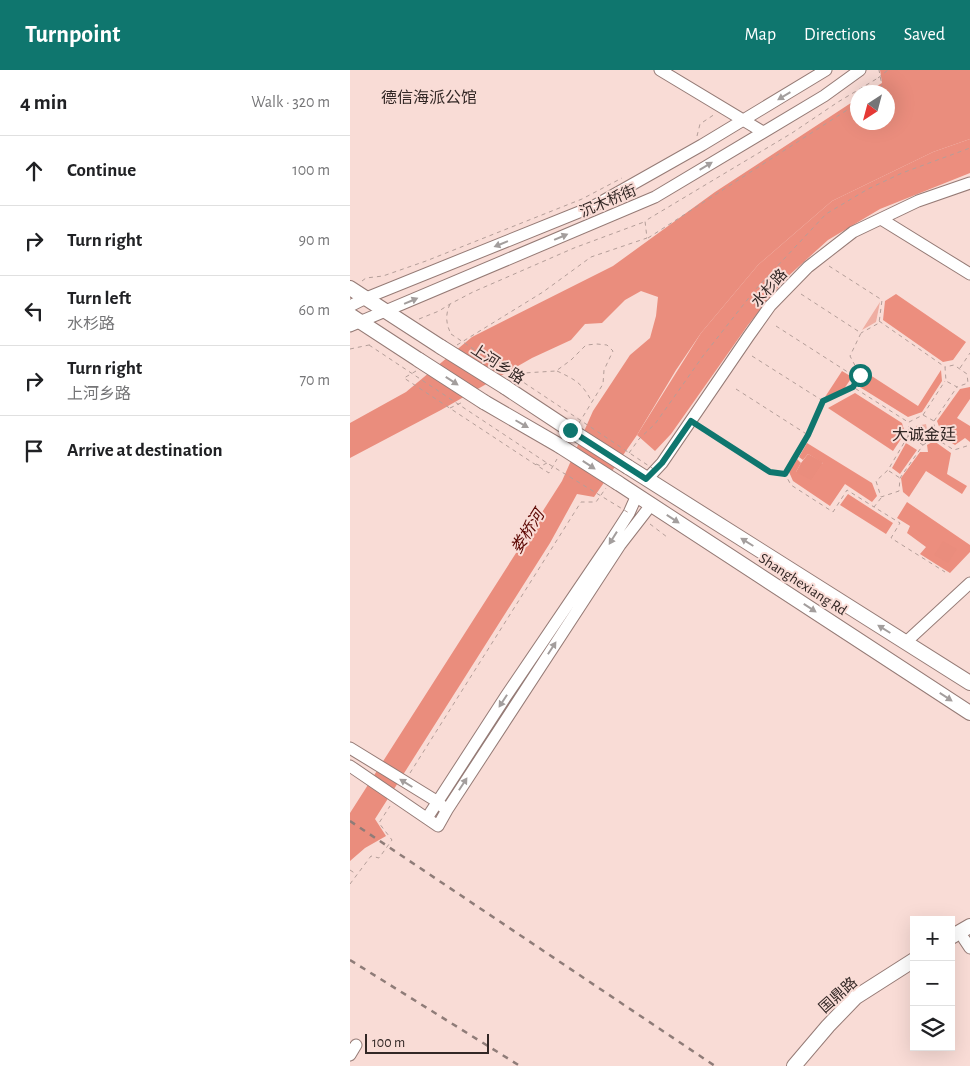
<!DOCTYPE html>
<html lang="en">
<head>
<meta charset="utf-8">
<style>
  :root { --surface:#fff; --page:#f6f6f6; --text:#202124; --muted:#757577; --line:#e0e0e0; --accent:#0f766e }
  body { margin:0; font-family:"Alegreya Sans","Noto Sans SC",sans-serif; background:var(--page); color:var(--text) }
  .controls { position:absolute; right:15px; bottom:15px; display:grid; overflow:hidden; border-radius:0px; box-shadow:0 5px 20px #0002 }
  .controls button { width:45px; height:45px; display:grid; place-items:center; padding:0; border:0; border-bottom:1px solid var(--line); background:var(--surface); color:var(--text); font:25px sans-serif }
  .compass { position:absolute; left:500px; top:15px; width:45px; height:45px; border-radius:50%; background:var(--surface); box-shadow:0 5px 20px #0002; rotate:216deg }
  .scale { position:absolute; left:15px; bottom:12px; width:124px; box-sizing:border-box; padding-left:5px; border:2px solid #322725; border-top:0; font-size:14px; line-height:18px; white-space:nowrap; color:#322725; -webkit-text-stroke:4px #f9dcd6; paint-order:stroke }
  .stop { position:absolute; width:15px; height:15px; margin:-11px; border:4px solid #0f766e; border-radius:50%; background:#fff }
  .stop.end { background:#0f766e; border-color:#fff; box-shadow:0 1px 5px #0008 }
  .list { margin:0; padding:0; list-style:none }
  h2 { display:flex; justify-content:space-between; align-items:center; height:65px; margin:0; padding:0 20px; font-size:21px }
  h2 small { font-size:16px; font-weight:400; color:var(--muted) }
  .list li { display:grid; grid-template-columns:32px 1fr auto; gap:15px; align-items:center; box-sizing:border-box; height:70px; padding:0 20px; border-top:1px solid var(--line) }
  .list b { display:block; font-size:19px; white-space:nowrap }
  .list p { margin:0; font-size:16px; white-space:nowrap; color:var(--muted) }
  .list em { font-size:16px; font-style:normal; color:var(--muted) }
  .icon { flex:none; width:28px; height:28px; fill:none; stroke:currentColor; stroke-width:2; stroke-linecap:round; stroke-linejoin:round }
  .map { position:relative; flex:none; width:620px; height:996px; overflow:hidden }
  header { display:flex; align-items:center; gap:30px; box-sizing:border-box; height:70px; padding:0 25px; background:var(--accent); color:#fff }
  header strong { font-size:24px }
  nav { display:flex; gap:28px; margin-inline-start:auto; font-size:18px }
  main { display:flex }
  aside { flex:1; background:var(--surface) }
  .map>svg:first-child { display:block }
  .green { fill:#efaea2 }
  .forest { fill:#ec8e7e }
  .water { fill:#ea8d7d }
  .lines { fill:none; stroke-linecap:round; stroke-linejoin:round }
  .minor-casing { stroke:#957b76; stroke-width:13 }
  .major-casing { stroke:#957b76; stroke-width:16 }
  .path { stroke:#b49e99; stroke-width:1; stroke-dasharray:4 4; stroke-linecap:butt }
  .minor { stroke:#fff; stroke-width:11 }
  .major { stroke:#fff; stroke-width:14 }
  .rail { stroke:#8f7c78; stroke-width:2.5; stroke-dasharray:6 6; stroke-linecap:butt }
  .major-bridge-casing { stroke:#957b76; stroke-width:16; stroke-linecap:butt }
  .path-bridge { stroke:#b49e99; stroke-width:1; stroke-dasharray:4 4; stroke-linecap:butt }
  .major-bridge { stroke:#fff; stroke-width:14 }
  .oneway { fill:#a39e9d }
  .route { stroke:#0f766e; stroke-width:6 }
  .labels { text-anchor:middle; stroke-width:4; stroke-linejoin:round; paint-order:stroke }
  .street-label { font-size:15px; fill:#322725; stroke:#f9dcd6 }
  .neighbourhood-label { font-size:16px; fill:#322725; stroke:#f9dcd6 }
  .water-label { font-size:16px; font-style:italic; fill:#5b0501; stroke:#f9dcd6 }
</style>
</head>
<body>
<header>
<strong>Turnpoint</strong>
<nav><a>Map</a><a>Directions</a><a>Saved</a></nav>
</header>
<main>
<aside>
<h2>4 min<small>Walk · 320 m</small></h2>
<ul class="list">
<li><svg class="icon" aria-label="ahead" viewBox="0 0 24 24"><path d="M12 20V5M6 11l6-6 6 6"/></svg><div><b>Continue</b></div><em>100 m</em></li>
<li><svg class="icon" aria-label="right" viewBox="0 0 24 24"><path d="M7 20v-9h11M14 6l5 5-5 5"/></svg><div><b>Turn right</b></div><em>90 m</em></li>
<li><svg class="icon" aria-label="left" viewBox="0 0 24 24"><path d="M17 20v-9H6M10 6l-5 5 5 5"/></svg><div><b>Turn left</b><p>水杉路</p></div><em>60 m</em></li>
<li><svg class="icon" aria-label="right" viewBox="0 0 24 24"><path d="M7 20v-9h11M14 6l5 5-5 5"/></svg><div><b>Turn right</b><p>上河乡路</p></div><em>70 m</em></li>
<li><svg class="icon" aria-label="arrive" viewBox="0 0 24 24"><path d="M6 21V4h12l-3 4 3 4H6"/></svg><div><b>Arrive at destination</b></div></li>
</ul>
</aside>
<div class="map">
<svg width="620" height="996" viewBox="0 0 620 996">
  <rect width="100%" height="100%" fill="#f9dcd6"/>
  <path class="green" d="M530 232 526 252 512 260Z
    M576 354 578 364 568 366 566 356Z"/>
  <path class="forest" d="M620 69V103L530 139 478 170 435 209 398 255 321 364 305 381 287 365 351 263 408 195 482 131 583 82Z
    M546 224 616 272 603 290 593 292 533 250 535 231Z
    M591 300 592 311 572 342 558 347 508 316 517 303 568 336Z
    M492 301 502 307 494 319 475 327Z
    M620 317V329L607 348 620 356V372L615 368 605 375 593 367 587 351 610 319Z
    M505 323 552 353 555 363 543 381 478 338Z
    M584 371 601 383 597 404 617 416 612 424 576 401 559 427 553 422 551 408 570 382H578L577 375Z
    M457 373 522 413 527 426 522 432 495 414 480 436 443 411 439 402 447 389 451 393 446 402 473 393 458 384 453 390 449 387Z
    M556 373 567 380 550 404 542 398Z
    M498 424 543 453 536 464 490 435Z
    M557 432 620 475V482L600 503 570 484 576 477 557 463 560 456 547 448Z"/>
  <path class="water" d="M530 0H620V69L583 82 482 131 408 195 351 263 326 300 287 365 244 427 227 424 200 473 25 749 36 766 15 778 0 791V743L212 411 243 341 280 285 300 268 306 246 308 227 291 221 275 230 252 253 235 254 221 270 182 288 91 340 0 388V353L56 322 122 267 263 196 365 122 507 29 508 52H538V22H517L532 13Z
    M458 384 473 392 461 410 446 402 451 393Z
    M593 471 607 479 598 493 584 485Z"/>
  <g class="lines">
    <g class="minor-casing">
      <path id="minor" d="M310 0 413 62
        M531 149 620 204
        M0 236 16 228 244 136 352 75 476 0
        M0 256 305 127 474 26 510 0
        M297 409 312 393 398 267 420 236 458 197 503 162 568 131 620 113
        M556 572 620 513
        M0 678 88 732 93 737
        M0 696 88 756 97 740 270 475 301 435
        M77 748 156 626 259 474 279 443 287 425
        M614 869 620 878
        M0 985 6 975"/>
    </g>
    <g class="major-casing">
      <path id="major" d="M0 218 91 277
        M0 245 69 290
        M155 317 220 360
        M134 332 210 376
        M278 397 620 613
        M268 413 620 643
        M601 867 620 856
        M444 996 478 956 506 927 564 890"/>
    </g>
    <path class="path" d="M523 22 532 16 529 0
      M347 66 350 54 365 44
      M298 168 508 33
      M479 196 532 230 529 253 511 263
      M12 211 16 208 33 206 76 191 232 129 272 108
      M451 224 511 263 500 286 510 305 503 316
      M100 234C95 245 96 254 101 264
      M69 249 89 241 100 234 123 222 224 178 294 152
      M529 251 595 297 596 311 607 317 618 313 617 304 604 295 595 297
      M426 256 507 308
      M107 275 193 222 241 187 297 168 295 151 442 63 488 32 528 8
      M0 279 19 275 23 273
      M402 286 473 331 503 317 558 352
      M610 298 620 283
      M66 301 54 308 183 393 199 403 207 389
      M207 301C226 310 232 313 242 332
      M162 309 174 303 206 301 221 290 236 275 247 274 257 275 263 281 254 300 253 314 229 353
      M386 319 458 365 436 403
      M100 338 113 332
      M573 345 595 311
      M584 351 607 317
      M350 357 420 401 435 404 441 415 483 442 497 420 524 437
      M458 364 473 331
      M558 366 538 400 526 411 531 427 549 421 550 408 573 375 585 368 584 351 573 345 559 352 558 366 573 375
      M585 368 604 380 620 375
      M279 383 289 369 305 354 353 286 405 220 476 144 518 119 552 103 620 78
      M186 394 191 396 197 393
      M539 401 550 408
      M531 428 524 437 550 453 541 468 595 502
      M300 454 317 467
      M60 703 231 432H246L256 418
      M0 800 6 804
      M0 814 21 786 29 788 42 770 29 753 40 736"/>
    <use href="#minor" class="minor"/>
    <use href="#major" class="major"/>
    <path class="rail" d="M0 751 365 996
      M0 890 170 996"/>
    <g class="major-bridge-casing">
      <path id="major-bridge" d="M91 277 155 317
        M69 290 134 332
        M220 360 278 397
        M210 376 268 413"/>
    </g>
    <path class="path-bridge" d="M528 8 538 0
      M101 264 305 400
      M19 275 197 393 279 443"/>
    <use href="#major-bridge" class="major-bridge"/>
  </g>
  <defs><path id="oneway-solid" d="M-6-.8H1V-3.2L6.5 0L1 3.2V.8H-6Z" transform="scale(1.25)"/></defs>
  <g class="oneway">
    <use href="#oneway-solid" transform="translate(434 26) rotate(149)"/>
    <use href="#oneway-solid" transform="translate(356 96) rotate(-31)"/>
    <use href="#oneway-solid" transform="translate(211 167) rotate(-23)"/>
    <use href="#oneway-solid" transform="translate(151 174) rotate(158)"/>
    <use href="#oneway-solid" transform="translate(61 231) rotate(-23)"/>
    <use href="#oneway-solid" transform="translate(102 311) rotate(33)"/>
    <use href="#oneway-solid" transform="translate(172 354) rotate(30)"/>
    <use href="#oneway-solid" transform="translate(239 395) rotate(33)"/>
    <use href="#oneway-solid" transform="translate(323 449) rotate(33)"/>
    <use href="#oneway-solid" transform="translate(263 468) rotate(122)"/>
    <use href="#oneway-solid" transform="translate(397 472) rotate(-148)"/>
    <use href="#oneway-solid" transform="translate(460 538) rotate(33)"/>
    <use href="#oneway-solid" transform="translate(534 559) rotate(-148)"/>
    <use href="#oneway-solid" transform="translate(202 578) rotate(-57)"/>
    <use href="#oneway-solid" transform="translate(596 627) rotate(33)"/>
    <use href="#oneway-solid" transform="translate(153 631) rotate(123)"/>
    <use href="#oneway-solid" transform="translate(56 713) rotate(-148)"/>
    <use href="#oneway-solid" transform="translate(113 714) rotate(-57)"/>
  </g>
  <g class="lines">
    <path class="route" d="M220 360 296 409 312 393 341 351 420 402 435 404 458 365 473 331 503 317 510 305"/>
  </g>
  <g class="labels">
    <g class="street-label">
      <text transform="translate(258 131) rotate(-23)" y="5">沉木桥街</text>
      <text transform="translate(419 218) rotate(-48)" y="5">水杉路</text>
      <text transform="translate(148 294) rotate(33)" y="5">上河乡路</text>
      <text transform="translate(453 514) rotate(33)" y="5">Shanghexiang Rd</text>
      <text transform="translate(488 925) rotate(-42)" y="5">国鼎路</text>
    </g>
    <g class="neighbourhood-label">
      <text x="79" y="33">德信海派公馆</text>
      <text x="574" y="370">大诚金廷</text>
    </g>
    <g class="water-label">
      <text transform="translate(177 461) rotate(-58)" y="6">娄桥河</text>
    </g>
  </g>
</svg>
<div class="controls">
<button>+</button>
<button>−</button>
<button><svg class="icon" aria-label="layers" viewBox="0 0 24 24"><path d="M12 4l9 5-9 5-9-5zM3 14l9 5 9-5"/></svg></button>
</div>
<svg class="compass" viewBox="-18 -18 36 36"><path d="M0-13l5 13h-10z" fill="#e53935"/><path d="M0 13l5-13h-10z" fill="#757577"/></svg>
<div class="scale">100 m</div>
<div class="stop" style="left:510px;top:305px"></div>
<div class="stop end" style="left:220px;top:360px"></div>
</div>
</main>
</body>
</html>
